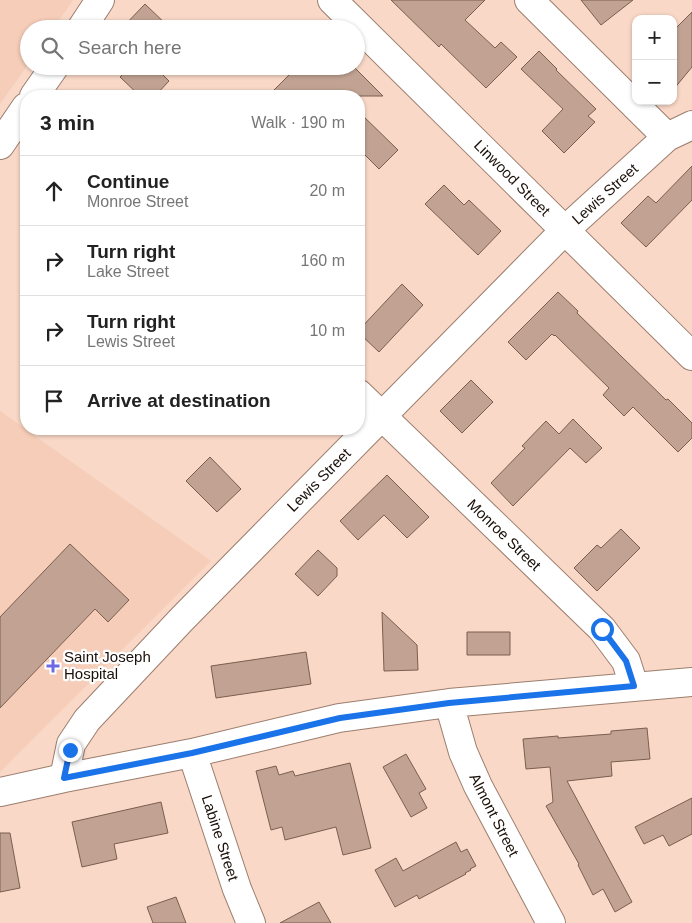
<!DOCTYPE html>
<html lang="en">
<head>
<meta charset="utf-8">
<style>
  :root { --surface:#fff; --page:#f6f6f6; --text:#222; --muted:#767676; --line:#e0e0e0 }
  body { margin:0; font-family:Helvetica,sans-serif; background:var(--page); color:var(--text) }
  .controls { position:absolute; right:15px; top:15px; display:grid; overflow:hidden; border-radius:10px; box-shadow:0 1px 4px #0004 }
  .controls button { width:45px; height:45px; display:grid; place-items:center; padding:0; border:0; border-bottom:1px solid var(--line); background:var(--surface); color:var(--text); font:25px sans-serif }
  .stop { position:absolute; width:15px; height:15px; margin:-11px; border:4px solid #1a73e8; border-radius:50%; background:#fff }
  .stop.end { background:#1a73e8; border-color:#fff; box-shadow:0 1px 5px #0008 }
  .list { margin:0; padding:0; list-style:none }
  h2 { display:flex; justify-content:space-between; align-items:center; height:65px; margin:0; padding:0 20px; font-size:21px }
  h2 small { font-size:16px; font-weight:400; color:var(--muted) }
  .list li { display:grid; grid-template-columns:32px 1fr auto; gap:15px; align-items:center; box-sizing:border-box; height:70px; padding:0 20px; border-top:1px solid var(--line) }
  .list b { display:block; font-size:19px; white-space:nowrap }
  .list p { margin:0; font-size:16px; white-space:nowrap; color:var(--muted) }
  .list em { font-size:16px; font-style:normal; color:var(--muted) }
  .icon { flex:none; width:28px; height:28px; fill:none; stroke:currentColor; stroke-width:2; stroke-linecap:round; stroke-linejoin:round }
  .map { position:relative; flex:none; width:692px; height:923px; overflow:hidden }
  .search { position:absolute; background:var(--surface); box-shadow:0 1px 4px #0004; left:20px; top:20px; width:345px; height:55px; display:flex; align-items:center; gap:12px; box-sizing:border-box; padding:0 18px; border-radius:28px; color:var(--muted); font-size:19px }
  .panel { position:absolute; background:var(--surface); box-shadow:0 1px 4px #0004; left:20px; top:90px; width:345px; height:345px; border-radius:20px }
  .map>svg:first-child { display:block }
  .built { fill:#f5cdb8 }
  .building { fill:#c2a393; stroke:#7a5e4f }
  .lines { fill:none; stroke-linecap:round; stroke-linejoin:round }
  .minor-casing { stroke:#9c7e6e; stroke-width:30 }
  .minor { stroke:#fff; stroke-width:28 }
  .route { stroke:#1a73e8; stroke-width:6 }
  .poi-dot { fill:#6f69e4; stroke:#fff; stroke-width:2 }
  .labels { text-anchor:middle; stroke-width:4.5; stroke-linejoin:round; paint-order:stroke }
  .street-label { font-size:15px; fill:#1a0f09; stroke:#fff }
  .poi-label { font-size:15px; fill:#1a0f09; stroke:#fff; text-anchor:start }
</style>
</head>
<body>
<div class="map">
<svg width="692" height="923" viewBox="0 0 692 923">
  <rect width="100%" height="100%" fill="#f9d8c7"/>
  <path class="built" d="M0 0H73L53 29H29V63L0 104Z
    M0 411 211 561 0 772Z"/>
  <path class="building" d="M391 0H485L465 20 495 48 501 42 517 57 486 88 441 44 439 47Z
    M581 0H633L601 25Z
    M145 4 171 29H121Z
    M692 12V67L673 90V31Z
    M539 51 557 69 556 70 596 109 588 116 595 122 564 153 542 131 563 109 521 69Z
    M131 66H154L169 81 155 96H140L120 77Z
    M298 66H353L383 96H268Z
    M359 112 398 150 379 169 359 149Z
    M692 166V200L646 247 621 223 648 196 656 203Z
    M444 185 464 205 469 200 501 231 478 255 425 204Z
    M402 284 423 305 379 352 359 333V330Z
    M558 292 578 311 577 313 666 400 668 399 692 423V438L678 452 633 407 624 416 603 395 609 388 555 335 554 336 552 334 526 360 508 342Z
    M471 380 493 402 462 433 440 411Z
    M573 419 602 448 586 463 570 448 513 506 491 483 525 448 522 446 546 421 559 434Z
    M210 457 241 489 217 512 186 481Z
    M387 475 429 517 407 538 384 515 358 540 340 521Z
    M621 529 640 548 597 591 574 568 597 545 601 548Z
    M70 544 129 600 108 622 95 609 0 708V617Z
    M318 550 337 568V576L318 596 295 574Z
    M382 612 417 645 418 670 384 671Z
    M467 632H510V655H467Z
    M306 652 311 684 216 698 211 666Z
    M647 728 650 759 611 762 612 776 567 781 632 902 615 912 603 889 593 895 578 865 579 864 546 806 553 802 550 767 526 769 523 739 558 736V738L611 734V731Z
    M406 754 426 789 419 793 427 808 411 817 383 767Z
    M350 763 371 848 343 855 336 827 285 840 282 827 271 830 256 771 276 766 279 775 293 771 295 776Z
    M692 798V834L669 846 663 835 644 844 635 827Z
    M161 802 168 833 114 844 117 859 82 867 72 822Z
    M0 833H10L20 888 0 892Z
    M456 842 461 852 467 849 476 866 470 869 471 870 465 873 466 874 419 899 417 895 395 907 375 870 396 858 403 871Z
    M176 897 186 923H153L147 907Z
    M319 902 331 923H280Z"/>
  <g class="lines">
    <g class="minor-casing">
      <path id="minor" d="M332 0 692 356
        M529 0 667 137
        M81 29 100 0
        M34 96 55 66
        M0 145 26 107
        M359 394 602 629 626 661 634 686
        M449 703 463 752 478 786 551 923
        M192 753 237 889 251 923
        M64 778 71 744 87 720 182 619 564 231 667 137 692 125
        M0 792 64 778 192 753 339 718 449 703 692 682"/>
    </g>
    <use href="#minor" class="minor"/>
  </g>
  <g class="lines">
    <path class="route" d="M70 750 64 778 192 753 340 718 449 703 634 686 626 661 602 629"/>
  </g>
  <path class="poi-dot" d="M50.5 658.5h5v5h5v5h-5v5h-5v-5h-5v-5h5z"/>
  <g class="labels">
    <g class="street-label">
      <text transform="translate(512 178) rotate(45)" y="5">Linwood Street</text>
      <text transform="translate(605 194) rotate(-42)" y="5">Lewis Street</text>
      <text transform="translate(319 480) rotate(-45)" y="5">Lewis Street</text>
      <text transform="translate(504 535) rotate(44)" y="5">Monroe Street</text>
      <text transform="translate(494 815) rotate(63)" y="5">Almont Street</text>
      <text transform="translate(220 838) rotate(72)" y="5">Labine Street</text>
    </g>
    <g class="poi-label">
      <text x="64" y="662">Saint Joseph<tspan x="64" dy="17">Hospital</tspan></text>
    </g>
  </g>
</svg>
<div class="controls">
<button>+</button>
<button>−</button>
</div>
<div class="stop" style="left:602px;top:629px"></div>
<div class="stop end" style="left:70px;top:750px"></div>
<div class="search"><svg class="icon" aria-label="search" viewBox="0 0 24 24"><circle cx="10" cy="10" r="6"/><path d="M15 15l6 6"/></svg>Search here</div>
<section class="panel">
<h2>3 min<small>Walk · 190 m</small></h2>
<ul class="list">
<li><svg class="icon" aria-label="ahead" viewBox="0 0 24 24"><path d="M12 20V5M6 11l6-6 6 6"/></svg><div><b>Continue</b><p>Monroe Street</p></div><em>20 m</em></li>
<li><svg class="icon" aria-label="right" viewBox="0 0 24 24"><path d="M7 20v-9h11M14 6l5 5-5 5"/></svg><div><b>Turn right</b><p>Lake Street</p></div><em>160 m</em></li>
<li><svg class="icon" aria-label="right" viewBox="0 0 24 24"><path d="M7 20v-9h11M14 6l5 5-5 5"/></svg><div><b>Turn right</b><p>Lewis Street</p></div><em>10 m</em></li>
<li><svg class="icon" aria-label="arrive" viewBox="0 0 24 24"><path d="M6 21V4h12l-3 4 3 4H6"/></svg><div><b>Arrive at destination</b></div></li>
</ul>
</section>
</div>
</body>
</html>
